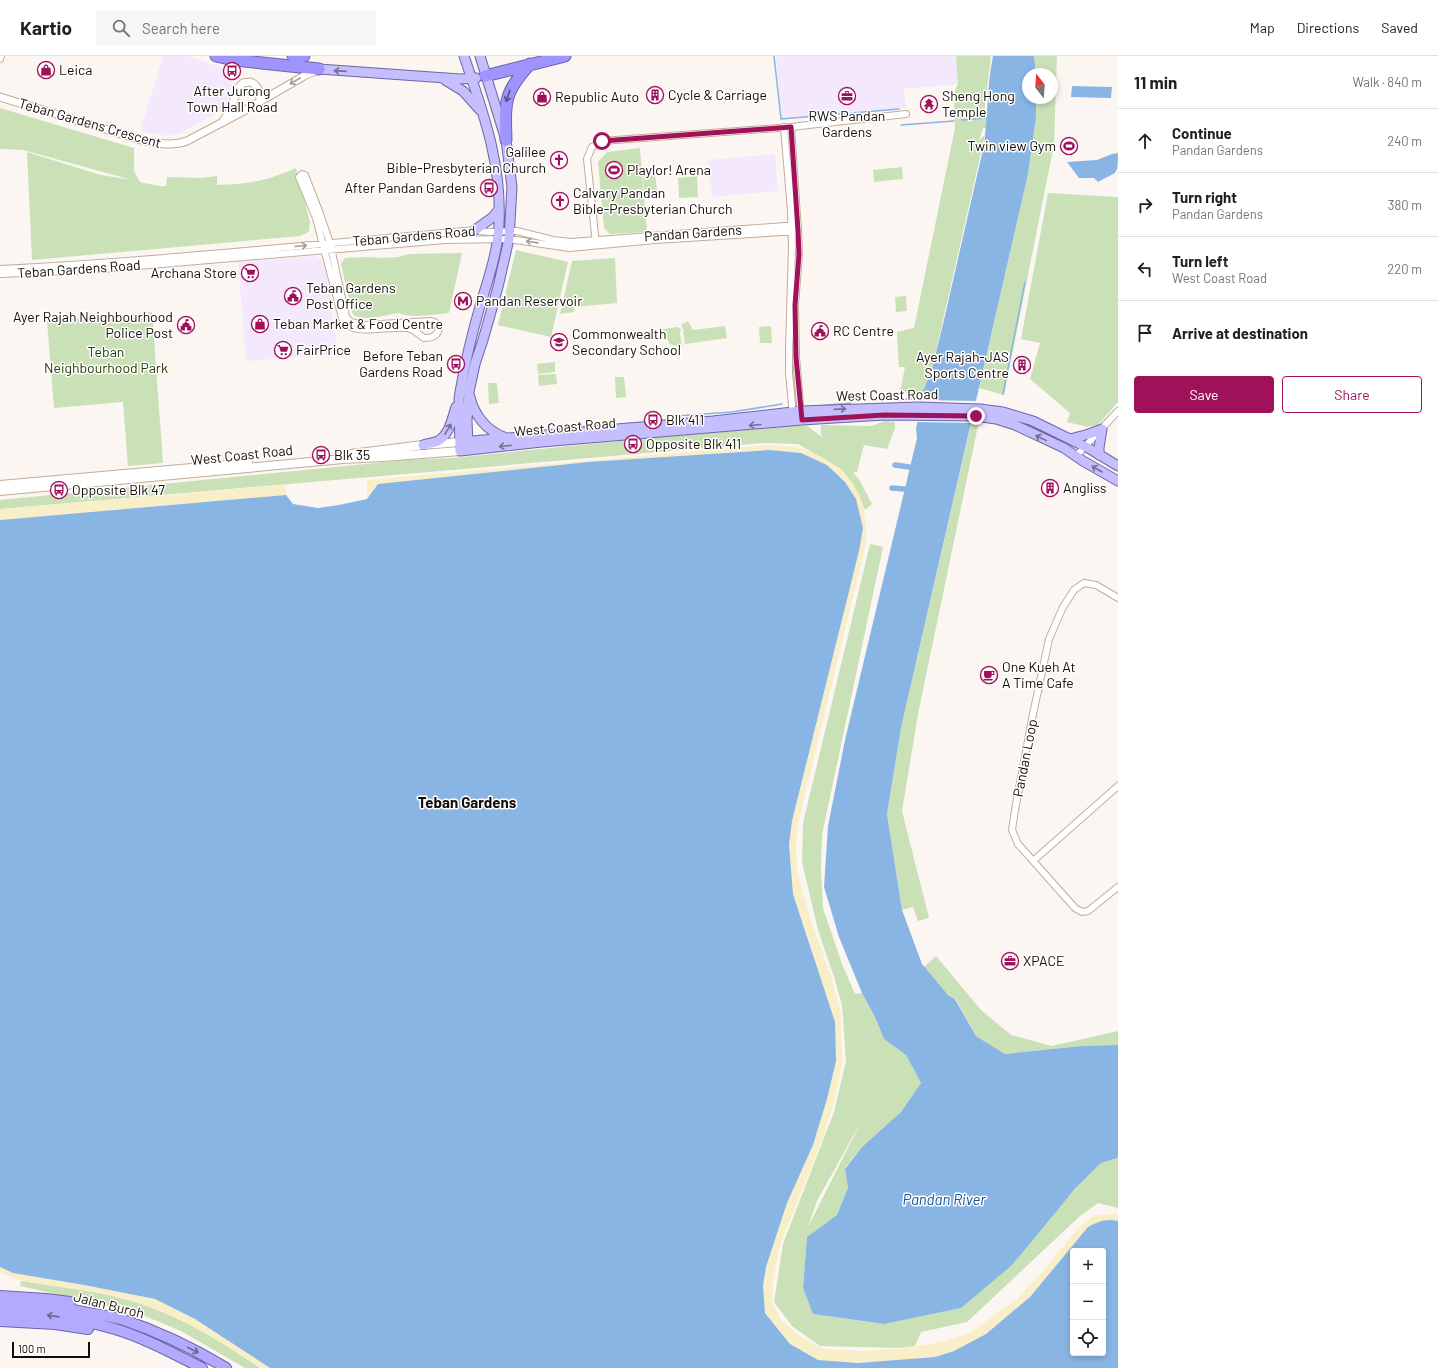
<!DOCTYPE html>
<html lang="en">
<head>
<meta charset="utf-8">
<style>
  :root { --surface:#fff; --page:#f6f6f6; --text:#202124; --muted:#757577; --line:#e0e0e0; --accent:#a0115a }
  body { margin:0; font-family:Barlow,sans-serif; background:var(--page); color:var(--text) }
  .controls { position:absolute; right:12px; bottom:12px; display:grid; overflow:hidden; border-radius:4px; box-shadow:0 2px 6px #0003 }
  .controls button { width:36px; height:36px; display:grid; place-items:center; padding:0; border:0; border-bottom:1px solid var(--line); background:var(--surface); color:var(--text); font:20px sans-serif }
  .compass { position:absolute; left:1022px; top:12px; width:36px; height:36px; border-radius:50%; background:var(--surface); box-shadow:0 2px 6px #0003; rotate:343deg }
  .scale { position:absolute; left:12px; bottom:10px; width:78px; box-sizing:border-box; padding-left:4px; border:2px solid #140c06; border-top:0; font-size:11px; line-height:14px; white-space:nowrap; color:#140c06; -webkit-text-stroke:3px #fff; paint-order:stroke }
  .stop { position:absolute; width:12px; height:12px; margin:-9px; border:3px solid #a0115a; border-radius:50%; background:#fff }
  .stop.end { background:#a0115a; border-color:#fff; box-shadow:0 1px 4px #0008 }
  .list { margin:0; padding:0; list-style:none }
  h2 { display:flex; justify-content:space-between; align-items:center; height:52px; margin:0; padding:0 16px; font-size:17px }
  h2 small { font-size:13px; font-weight:400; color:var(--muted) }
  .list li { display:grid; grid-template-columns:26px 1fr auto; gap:12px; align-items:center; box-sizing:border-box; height:64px; padding:0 16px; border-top:1px solid var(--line) }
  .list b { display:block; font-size:15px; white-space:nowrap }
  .list p { margin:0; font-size:13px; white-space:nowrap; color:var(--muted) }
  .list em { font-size:13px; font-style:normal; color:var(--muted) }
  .actions { display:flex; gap:8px; padding:12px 16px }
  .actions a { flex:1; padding:9px 0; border:1px solid var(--accent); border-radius:4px; text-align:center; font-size:14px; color:var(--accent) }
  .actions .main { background:var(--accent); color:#fff }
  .icon { flex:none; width:22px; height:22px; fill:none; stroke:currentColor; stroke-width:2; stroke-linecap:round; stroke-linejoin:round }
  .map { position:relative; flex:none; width:1118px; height:1312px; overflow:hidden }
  header { display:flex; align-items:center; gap:24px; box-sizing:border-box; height:56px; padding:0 20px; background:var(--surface); border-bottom:1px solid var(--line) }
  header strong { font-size:19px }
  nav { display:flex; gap:22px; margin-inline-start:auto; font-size:14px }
  .search { width:280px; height:36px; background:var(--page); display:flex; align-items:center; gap:10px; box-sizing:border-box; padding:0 14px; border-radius:4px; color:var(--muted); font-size:15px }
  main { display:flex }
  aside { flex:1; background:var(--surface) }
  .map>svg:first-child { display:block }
  .commercial { fill:#f4e8fd }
  .green { fill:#cae0b7; fill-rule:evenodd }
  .sand { fill:#f8eec8 }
  .water { fill:#88b5e4; fill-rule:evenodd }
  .pier { fill:#fbf6f2 }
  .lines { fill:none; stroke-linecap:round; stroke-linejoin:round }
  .stream { stroke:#88b5e4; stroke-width:1.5 }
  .canal { stroke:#88b5e4; stroke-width:5.5 }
  .minor-casing { stroke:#c3ac98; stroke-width:8 }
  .tertiary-casing { stroke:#c3ac98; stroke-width:9 }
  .secondary-casing { stroke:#c3ac98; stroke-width:10 }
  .primary-casing { stroke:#6e64a7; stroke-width:11 }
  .trunk-casing { stroke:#6e64a7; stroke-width:12 }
  .motorway-casing { stroke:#6e64a7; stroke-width:13 }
  .minor { stroke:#fff; stroke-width:6 }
  .tertiary { stroke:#fff; stroke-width:7 }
  .secondary { stroke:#fff; stroke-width:8 }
  .primary { stroke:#c5bffe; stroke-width:9 }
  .trunk { stroke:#b2aafe; stroke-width:10 }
  .motorway { stroke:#9f94fe; stroke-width:11 }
  .oneway { stroke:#756e8e }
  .oneway2 { stroke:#a19e9b }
  .oneway3 { stroke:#5a5082 }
  .oneway4 { stroke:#6b638e }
  .route { stroke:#a0115a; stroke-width:5 }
  .labels { text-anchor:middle; stroke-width:3; stroke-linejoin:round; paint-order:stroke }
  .poi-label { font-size:14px; fill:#140c06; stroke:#fff; text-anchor:start }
  .street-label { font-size:14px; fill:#140c06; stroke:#fff }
  .park-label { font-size:14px; fill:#233d00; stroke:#fff }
  .neighbourhood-label { font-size:15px; font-weight:bold; fill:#140c06; stroke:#fff }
  .water-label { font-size:15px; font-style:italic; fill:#15558f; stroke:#fff }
</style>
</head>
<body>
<header>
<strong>Kartio</strong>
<div class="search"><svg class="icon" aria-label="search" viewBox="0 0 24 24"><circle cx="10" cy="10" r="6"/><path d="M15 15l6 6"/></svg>Search here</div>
<nav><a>Map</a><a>Directions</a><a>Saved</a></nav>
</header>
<main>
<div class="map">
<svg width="1118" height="1312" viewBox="0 0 1118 1312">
  <rect width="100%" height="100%" fill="#fbf6f2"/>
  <path class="commercial" d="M163 0H189L223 12 233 25 226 52 181 77 167 80 140 75Z
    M776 0H956L958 28 904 33 906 52 781 63Z
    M775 98 778 135 712 141 708 104Z
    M316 200 322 204 327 223 338 298 246 305 238 206Z"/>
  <path class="green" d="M956 0H991L984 57H987L986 72H983L979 84 985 79 931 317 923 339 900 336 905 311H899L897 276 914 272 955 72 954 52 955 34 958 28Z
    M1034 0H1057L1054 89 1004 339 979 332 1028 118 1036 61V42H1052V18H1036Z
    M0 52 134 92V115L140 126 159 130H166L167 121 201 122 217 120V129C249 128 267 125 296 112L310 166 309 176 300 180 32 204 27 96 101 119 132 124 23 94 0 93Z
    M640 92 647 176 610 178 604 172 598 106 607 96Z
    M902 111 903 123 874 126 873 114Z
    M655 118 658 141 645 142 643 120Z
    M697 120 698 141 679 142 678 122Z
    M1048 137 1118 141V346L1099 368 1088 371 1067 366 1070 357 1030 323 1040 287 1021 283Z
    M516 194 568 206 551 281 498 269Z
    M462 197 449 257C437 258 409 263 399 257 387 258 361 268 352 257L341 208 345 202 367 201 383 202 398 201 409 198Z
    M615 202 617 247 574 251V256L560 258 572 205Z
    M906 240 907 255 896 256 895 241Z
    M152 256 163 407 128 410 123 346 54 352 47 265Z
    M688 265 693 274 725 270 727 282 685 288 683 276 684 275 681 269Z
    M771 270 772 287H760L759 271Z
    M678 271 681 273 680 277 682 291 669 288C668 281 665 279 663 273Z
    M555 306V316L538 318 537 308Z
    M556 318 557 328 539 330 538 319Z
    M615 321H624L626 341 616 342Z
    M488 327H497L499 347 489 348Z
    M972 364 979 365 918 658 902 755 929 862 918 865 913 851 902 854 887 758 901 672Z
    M885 365 895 366V372L887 393 864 389 857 416H853L860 425 872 448 865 454 853 428 841 413 798 388 763 387 0 453V444L406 404 452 402 640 383 806 369 823 382 821 378V369L871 370Z
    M870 488 883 491 822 779 821 813 823 852 842 908 855 938 862 937 875 961 884 983 906 999 921 1027 901 1056 862 1091 845 1112 848 1132 837 1159 807 1181 803 1232 813 1258 883 1268 961 1252 1101 1107 1118 1102V1152L1098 1147 1080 1160 967 1266 921 1276 915 1290 899 1292 820 1290 792 1270 774 1246 783 1188 834 1056 846 1005 842 949 834 921 818 874 802 806 803 767ZM862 1064 808 1171 817 1145Z
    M936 900 981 954 1011 979 1052 990 1118 975V989L1081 990 1005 998 976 980 956 943 948 939 924 911Z
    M21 1225C56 1230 91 1234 124 1243 174 1256 218 1283 260 1312H245L181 1275 135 1256 20 1230Z"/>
  <path class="sand" d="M766 389C777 390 789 389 800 392 825 400 853 418 861 444 866 458 866 473 866 487L798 768 796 791 797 814 803 837 814 873 831 920 841 957 842 1006 835 1042 824 1079 781 1187 773 1222 772 1245 780 1262 798 1279 823 1293 862 1295 906 1292 941 1286 968 1278 1018 1242 1042 1216 1079 1171 1095 1159 1118 1158V1165L1114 1164 1088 1171 1030 1241 986 1278 954 1295 935 1301 858 1307 818 1304 790 1288 765 1256 763 1230 766 1211 787 1147 813 1089 827 1043 836 1005 812 893 793 838 789 789 792 765 859 495 845 426 827 409 801 397 770 394 588 406 378 428 367 443V424Z
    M285 429 286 439 0 464V453Z
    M0 1211 13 1217 84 1229 155 1243 195 1263 270 1312H260C218 1283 175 1257 125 1243 91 1233 57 1232 23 1225 15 1223 7 1219 0 1216Z"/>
  <path class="water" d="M993 0H1034L1036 18H1028V42H1036V61L1028 118 901 672 887 758 902 854 922 908 948 939 955 943 976 980 1005 998 1081 990 1118 989V1102L1101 1107 1074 1134 1012 1209 961 1252 884 1268 813 1258 803 1232 807 1181 837 1159 848 1132 845 1113 862 1091 901 1056 921 1027 906 999 884 983 875 961 862 937 839 881 824 831 828 770 845 684 917 382 916 373 923 335 931 317 944 264 984 89C988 59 987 29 993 0Z
    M1072 30 1112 31 1111 42 1071 41Z
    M1118 97C1118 121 1117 115 1098 126L1094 122H1079L1067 106 1097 104 1112 98Z
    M770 394 801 397 827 409 845 426 856 443 863 472 859 495 792 765 789 789 793 838 835 966 836 1005 827 1043 813 1089 787 1147 766 1211 763 1230 765 1257 790 1288 818 1304 858 1307 935 1301 954 1295 986 1278 1030 1241 1088 1171C1097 1166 1107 1162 1118 1165V1312H270L195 1263 155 1243 84 1229 13 1217 0 1211V464L286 439 293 448 318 452 339 449 367 443 378 428 588 406ZM1073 1195H1103V1297H1073Z"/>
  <path class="pier" d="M922 344 976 345 971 367 917 366Z"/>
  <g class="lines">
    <path class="stream" d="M774 0 781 63 899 53
      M962 64 987 62
      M901 69 954 65
      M1003 338 1025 226
      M889 344 914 343
      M816 350 851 347
      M676 360 732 356 782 348"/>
    <path class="canal" d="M895 409 909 411
      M892 432 904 433"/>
    <g class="minor-casing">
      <path id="minor" d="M0 3 1 0
        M784 71 791 155 792 190 789 291V317L793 359
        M791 71 798 175 799 198 795 249 796 301 801 359
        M302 118 305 119 319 155 330 187 346 261 351 266 364 269 431 265C438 266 442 275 434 280 431 282 427 282 424 282L413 274 407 272C393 270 362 277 351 271 347 269 345 265 342 262L316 162 299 121Z
        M596 188 587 103 592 91 602 85 791 71 906 58
        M0 213C159 205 317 188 475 174L488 176 517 175 553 184 571 186 798 169
        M0 218 91 214 445 184 509 183 569 192 655 184 798 175
        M1076 400 1118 355
        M1118 542 1096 529 1084 527 1074 534 1063 551 1049 583 1033 658 1015 754 1012 774 1018 788 1075 852 1082 856 1088 855 1118 831
        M1033 805 1118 730"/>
    </g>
    <g class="tertiary-casing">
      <path id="tertiary" d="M0 41 138 83C155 87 170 91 187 85L242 56 304 20 317 14
        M223 65 230 55 238 32 243 27 250 26C259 29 260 37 260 45"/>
    </g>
    <g class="secondary-casing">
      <path id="secondary" d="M351 398 423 389 460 386
        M0 429 248 407
        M0 435 343 403 383 401 460 395"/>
    </g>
    <g class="primary-casing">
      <path id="primary" d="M464 0C483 56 502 107 499 168 498 195 488 224 480 250 472 278 465 307 460 336L459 344 460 395 542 386 802 364 884 359 975 360 996 363 1015 369 1064 392 1083 405 1118 425
        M319 13 460 23 476 22
        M445 24 463 35 480 54
        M475 174 493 161 499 153
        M470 341C474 359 487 375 504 381
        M1070 383 1089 378 1102 373
        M460 386 713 365 801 355 918 351 980 353 1003 356 1033 365 1090 393 1118 410
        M423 389C428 387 434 387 438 385 450 378 452 362 456 351
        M468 391 467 364 469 336 475 308 483 284 498 231 509 183 512 131 506 84 480 0
        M1099 399V392L1102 373"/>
    </g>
    <g class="trunk-casing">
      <path id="trunk" d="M0 1240 46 1243 70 1246
        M0 1247C32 1247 63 1251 94 1258 103 1259 112 1261 121 1263 157 1275 193 1292 226 1312
        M0 1257C39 1256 78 1262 115 1273 145 1282 174 1298 202 1312
        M0 1265 55 1268 88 1273"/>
    </g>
    <g class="motorway-casing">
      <path id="motorway" d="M216 0 234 4 319 13
        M293 0H304
        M485 20 565 0
        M506 84C505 47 503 37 530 8"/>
    </g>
    <use href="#minor" class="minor"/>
    <use href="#tertiary" class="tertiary"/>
    <use href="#secondary" class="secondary"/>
    <use href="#primary" class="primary"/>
    <use href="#trunk" class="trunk"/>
    <use href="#motorway" class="motorway"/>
  </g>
  <defs><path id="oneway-shaft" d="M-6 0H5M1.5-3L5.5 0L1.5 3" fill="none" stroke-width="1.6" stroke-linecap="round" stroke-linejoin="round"/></defs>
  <g class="oneway">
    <use href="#oneway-shaft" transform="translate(340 15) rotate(-176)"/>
    <use href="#oneway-shaft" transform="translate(840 353) rotate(-2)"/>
    <use href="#oneway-shaft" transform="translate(755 369) rotate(175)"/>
    <use href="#oneway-shaft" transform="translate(448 373) rotate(-60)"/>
    <use href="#oneway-shaft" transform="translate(1041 382) rotate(-154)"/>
    <use href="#oneway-shaft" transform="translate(505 390) rotate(174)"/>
    <use href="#oneway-shaft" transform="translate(1097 413) rotate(-150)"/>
  </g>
  <g class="oneway2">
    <use href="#oneway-shaft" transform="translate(295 25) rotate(150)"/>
    <use href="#oneway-shaft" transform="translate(532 186) rotate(-172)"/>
    <use href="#oneway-shaft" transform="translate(301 190) rotate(-5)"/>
  </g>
  <use class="oneway3" href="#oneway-shaft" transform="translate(508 40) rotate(108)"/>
  <g class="oneway4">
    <use href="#oneway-shaft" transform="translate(53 1260) rotate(-172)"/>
    <use href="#oneway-shaft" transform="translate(193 1294) rotate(26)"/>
  </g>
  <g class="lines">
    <path class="route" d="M602 85 791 71 798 175 799 198 795 249 796 301 802 364 884 359 976 360"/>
  </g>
  <defs>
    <g id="shop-ring" transform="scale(0.9)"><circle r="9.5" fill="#fff" stroke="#a0115a" stroke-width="1.5"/><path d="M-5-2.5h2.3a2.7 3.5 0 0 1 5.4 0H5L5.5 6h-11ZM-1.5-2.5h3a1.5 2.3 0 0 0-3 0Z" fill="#a0115a"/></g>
    <g id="bus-ring" transform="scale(0.9)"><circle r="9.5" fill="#fff" stroke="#a0115a" stroke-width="1.5"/><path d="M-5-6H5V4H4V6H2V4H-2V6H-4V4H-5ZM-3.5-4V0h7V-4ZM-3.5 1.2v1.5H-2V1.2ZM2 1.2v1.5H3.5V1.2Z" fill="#a0115a"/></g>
    <g id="building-ring" transform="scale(0.9)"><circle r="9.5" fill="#fff" stroke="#a0115a" stroke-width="1.5"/><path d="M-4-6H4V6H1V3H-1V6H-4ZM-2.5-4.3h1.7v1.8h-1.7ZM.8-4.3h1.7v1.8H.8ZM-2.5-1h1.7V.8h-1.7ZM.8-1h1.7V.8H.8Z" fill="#a0115a"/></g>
    <g id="office-ring" transform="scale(0.9)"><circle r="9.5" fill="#fff" stroke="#a0115a" stroke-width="1.5"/><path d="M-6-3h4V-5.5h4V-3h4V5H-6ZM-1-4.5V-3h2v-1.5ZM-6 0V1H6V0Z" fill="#a0115a"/></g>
    <g id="temple-ring" transform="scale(0.9)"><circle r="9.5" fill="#fff" stroke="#a0115a" stroke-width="1.5"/><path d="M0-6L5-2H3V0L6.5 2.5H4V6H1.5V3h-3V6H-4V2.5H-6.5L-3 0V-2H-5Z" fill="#a0115a"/></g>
    <g id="stadium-ring" transform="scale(0.9)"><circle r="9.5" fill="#fff" stroke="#a0115a" stroke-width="1.5"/><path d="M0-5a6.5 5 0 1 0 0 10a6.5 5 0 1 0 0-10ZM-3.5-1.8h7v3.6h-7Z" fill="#a0115a"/></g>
    <g id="church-ring" transform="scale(0.9)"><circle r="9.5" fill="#fff" stroke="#a0115a" stroke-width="1.5"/><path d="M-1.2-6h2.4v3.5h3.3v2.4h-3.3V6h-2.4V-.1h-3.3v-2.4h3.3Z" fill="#a0115a"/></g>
    <g id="supermarket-ring" transform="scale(0.9)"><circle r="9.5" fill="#fff" stroke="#a0115a" stroke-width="1.5"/><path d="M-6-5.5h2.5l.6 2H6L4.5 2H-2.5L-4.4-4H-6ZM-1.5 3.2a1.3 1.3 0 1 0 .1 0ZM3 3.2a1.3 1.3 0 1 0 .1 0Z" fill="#a0115a"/></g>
    <g id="civic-ring" transform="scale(0.9)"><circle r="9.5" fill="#fff" stroke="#a0115a" stroke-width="1.5"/><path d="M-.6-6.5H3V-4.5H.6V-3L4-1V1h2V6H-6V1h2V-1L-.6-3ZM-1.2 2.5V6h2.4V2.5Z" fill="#a0115a"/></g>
    <g id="metro-ring" transform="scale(0.9)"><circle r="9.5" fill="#fff" stroke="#a0115a" stroke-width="1.5"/><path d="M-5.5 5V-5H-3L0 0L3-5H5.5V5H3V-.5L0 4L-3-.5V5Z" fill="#a0115a"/></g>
    <g id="school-ring" transform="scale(0.9)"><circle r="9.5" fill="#fff" stroke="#a0115a" stroke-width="1.5"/><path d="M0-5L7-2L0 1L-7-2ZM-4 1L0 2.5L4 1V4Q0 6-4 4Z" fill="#a0115a"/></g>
    <g id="cafe-ring" transform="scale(0.9)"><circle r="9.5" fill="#fff" stroke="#a0115a" stroke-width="1.5"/><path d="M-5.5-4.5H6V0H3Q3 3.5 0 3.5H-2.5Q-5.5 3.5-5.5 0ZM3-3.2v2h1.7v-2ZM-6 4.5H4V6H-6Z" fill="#a0115a"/></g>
  </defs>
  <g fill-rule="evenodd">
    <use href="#shop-ring" x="46" y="14"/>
    <use href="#bus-ring" x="232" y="15"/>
    <use href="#building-ring" x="655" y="39"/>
    <use href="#office-ring" x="847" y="40"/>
    <use href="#shop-ring" x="542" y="41"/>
    <use href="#temple-ring" x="929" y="48"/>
    <use href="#stadium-ring" x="1069" y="90"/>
    <use href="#church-ring" x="559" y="104"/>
    <use href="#stadium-ring" x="614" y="114"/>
    <use href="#bus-ring" x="489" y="132"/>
    <use href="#church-ring" x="560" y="145"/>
    <use href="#supermarket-ring" x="250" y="217"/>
    <use href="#civic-ring" x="293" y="240"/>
    <use href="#metro-ring" x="463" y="245"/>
    <use href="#shop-ring" x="260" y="268"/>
    <use href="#civic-ring" x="186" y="269"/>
    <use href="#civic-ring" x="820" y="275"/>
    <use href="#school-ring" x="559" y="286"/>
    <use href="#supermarket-ring" x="283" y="294"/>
    <use href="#bus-ring" x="456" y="308"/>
    <use href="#building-ring" x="1022" y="309"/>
    <use href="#bus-ring" x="653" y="364"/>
    <use href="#bus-ring" x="633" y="388"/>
    <use href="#bus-ring" x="321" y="399"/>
    <use href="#building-ring" x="1050" y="432"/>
    <use href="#bus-ring" x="59" y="434"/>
    <use href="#cafe-ring" x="989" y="619"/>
    <use href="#office-ring" x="1010" y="905"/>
  </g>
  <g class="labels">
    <g class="poi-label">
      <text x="59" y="19">Leica</text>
      <text x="232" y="40" text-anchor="middle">After Jurong<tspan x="232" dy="16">Town Hall Road</tspan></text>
      <text x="668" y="44">Cycle &amp; Carriage</text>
      <text x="942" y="45">Sheng Hong<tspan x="942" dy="16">Temple</tspan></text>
      <text x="555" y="46">Republic Auto</text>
      <text x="847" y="65" text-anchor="middle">RWS Pandan<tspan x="847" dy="16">Gardens</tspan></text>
      <text x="1056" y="95" text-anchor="end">Twin view Gym</text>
      <text x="546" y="101" text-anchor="end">Galilee<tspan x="546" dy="16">Bible-Presbyterian Church</tspan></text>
      <text x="627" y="119">Playlor! Arena</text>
      <text x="476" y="137" text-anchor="end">After Pandan Gardens</text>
      <text x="573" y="142">Calvary Pandan<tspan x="573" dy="16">Bible-Presbyterian Church</tspan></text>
      <text x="237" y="222" text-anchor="end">Archana Store</text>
      <text x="306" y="237">Teban Gardens<tspan x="306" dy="16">Post Office</tspan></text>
      <text x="476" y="250">Pandan Reservoir</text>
      <text x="173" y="266" text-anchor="end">Ayer Rajah Neighbourhood<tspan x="173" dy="16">Police Post</tspan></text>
      <text x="273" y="273">Teban Market &amp; Food Centre</text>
      <text x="833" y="280">RC Centre</text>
      <text x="572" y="283">Commonwealth<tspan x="572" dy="16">Secondary School</tspan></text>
      <text x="296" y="299">FairPrice</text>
      <text x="443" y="305" text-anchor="end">Before Teban<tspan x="443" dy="16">Gardens Road</tspan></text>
      <text x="1009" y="306" text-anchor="end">Ayer Rajah-JAS<tspan x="1009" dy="16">Sports Centre</tspan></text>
      <text x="666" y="369">Blk 411</text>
      <text x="646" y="393">Opposite Blk 411</text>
      <text x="334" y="404">Blk 35</text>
      <text x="1063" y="437">Angliss</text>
      <text x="72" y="439">Opposite Blk 47</text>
      <text x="1002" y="616">One Kueh At<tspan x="1002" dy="16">A Time Cafe</tspan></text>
      <text x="1023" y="910">XPACE</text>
    </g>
    <g class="street-label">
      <text transform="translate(90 67) rotate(16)" y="5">Teban Gardens Crescent</text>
      <text transform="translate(693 177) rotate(-4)" y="5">Pandan Gardens</text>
      <text transform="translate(414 180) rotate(-5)" y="5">Teban Gardens Road</text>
      <text transform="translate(79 213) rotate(-4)" y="5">Teban Gardens Road</text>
      <text transform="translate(887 339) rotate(-1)" y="5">West Coast Road</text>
      <text transform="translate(565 371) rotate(-5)" y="5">West Coast Road</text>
      <text transform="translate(242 399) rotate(-6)" y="5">West Coast Road</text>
      <text transform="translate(1025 702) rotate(-79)" y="5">Pandan Loop</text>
      <text transform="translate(109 1249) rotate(14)" y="5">Jalan Buroh</text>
    </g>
    <g class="park-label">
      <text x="106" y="301">Teban<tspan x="106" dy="16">Neighbourhood Park</tspan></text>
    </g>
    <g class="neighbourhood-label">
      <text x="467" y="752">Teban Gardens</text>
    </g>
    <g class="water-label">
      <text x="944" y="1149">Pandan River</text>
    </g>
  </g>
</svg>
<div class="controls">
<button>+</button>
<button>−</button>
<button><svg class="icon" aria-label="locate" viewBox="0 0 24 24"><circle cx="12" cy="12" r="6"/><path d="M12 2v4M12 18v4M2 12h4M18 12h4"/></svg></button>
</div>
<svg class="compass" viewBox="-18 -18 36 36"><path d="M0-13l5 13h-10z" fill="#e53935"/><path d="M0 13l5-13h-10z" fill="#757577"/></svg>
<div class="scale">100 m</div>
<div class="stop" style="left:602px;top:85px"></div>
<div class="stop end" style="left:976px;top:360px"></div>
</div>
<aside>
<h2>11 min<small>Walk · 840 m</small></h2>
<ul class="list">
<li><svg class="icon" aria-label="ahead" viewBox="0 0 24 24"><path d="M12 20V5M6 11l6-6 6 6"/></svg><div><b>Continue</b><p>Pandan Gardens</p></div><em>240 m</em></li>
<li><svg class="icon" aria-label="right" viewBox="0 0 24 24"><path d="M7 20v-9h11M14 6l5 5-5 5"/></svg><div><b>Turn right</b><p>Pandan Gardens</p></div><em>380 m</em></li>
<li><svg class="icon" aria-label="left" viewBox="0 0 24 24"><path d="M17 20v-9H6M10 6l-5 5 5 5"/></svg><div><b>Turn left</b><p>West Coast Road</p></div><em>220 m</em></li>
<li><svg class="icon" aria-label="arrive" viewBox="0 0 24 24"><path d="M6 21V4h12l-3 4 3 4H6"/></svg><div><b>Arrive at destination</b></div></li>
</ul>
<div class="actions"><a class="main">Save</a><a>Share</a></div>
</aside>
</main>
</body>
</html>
